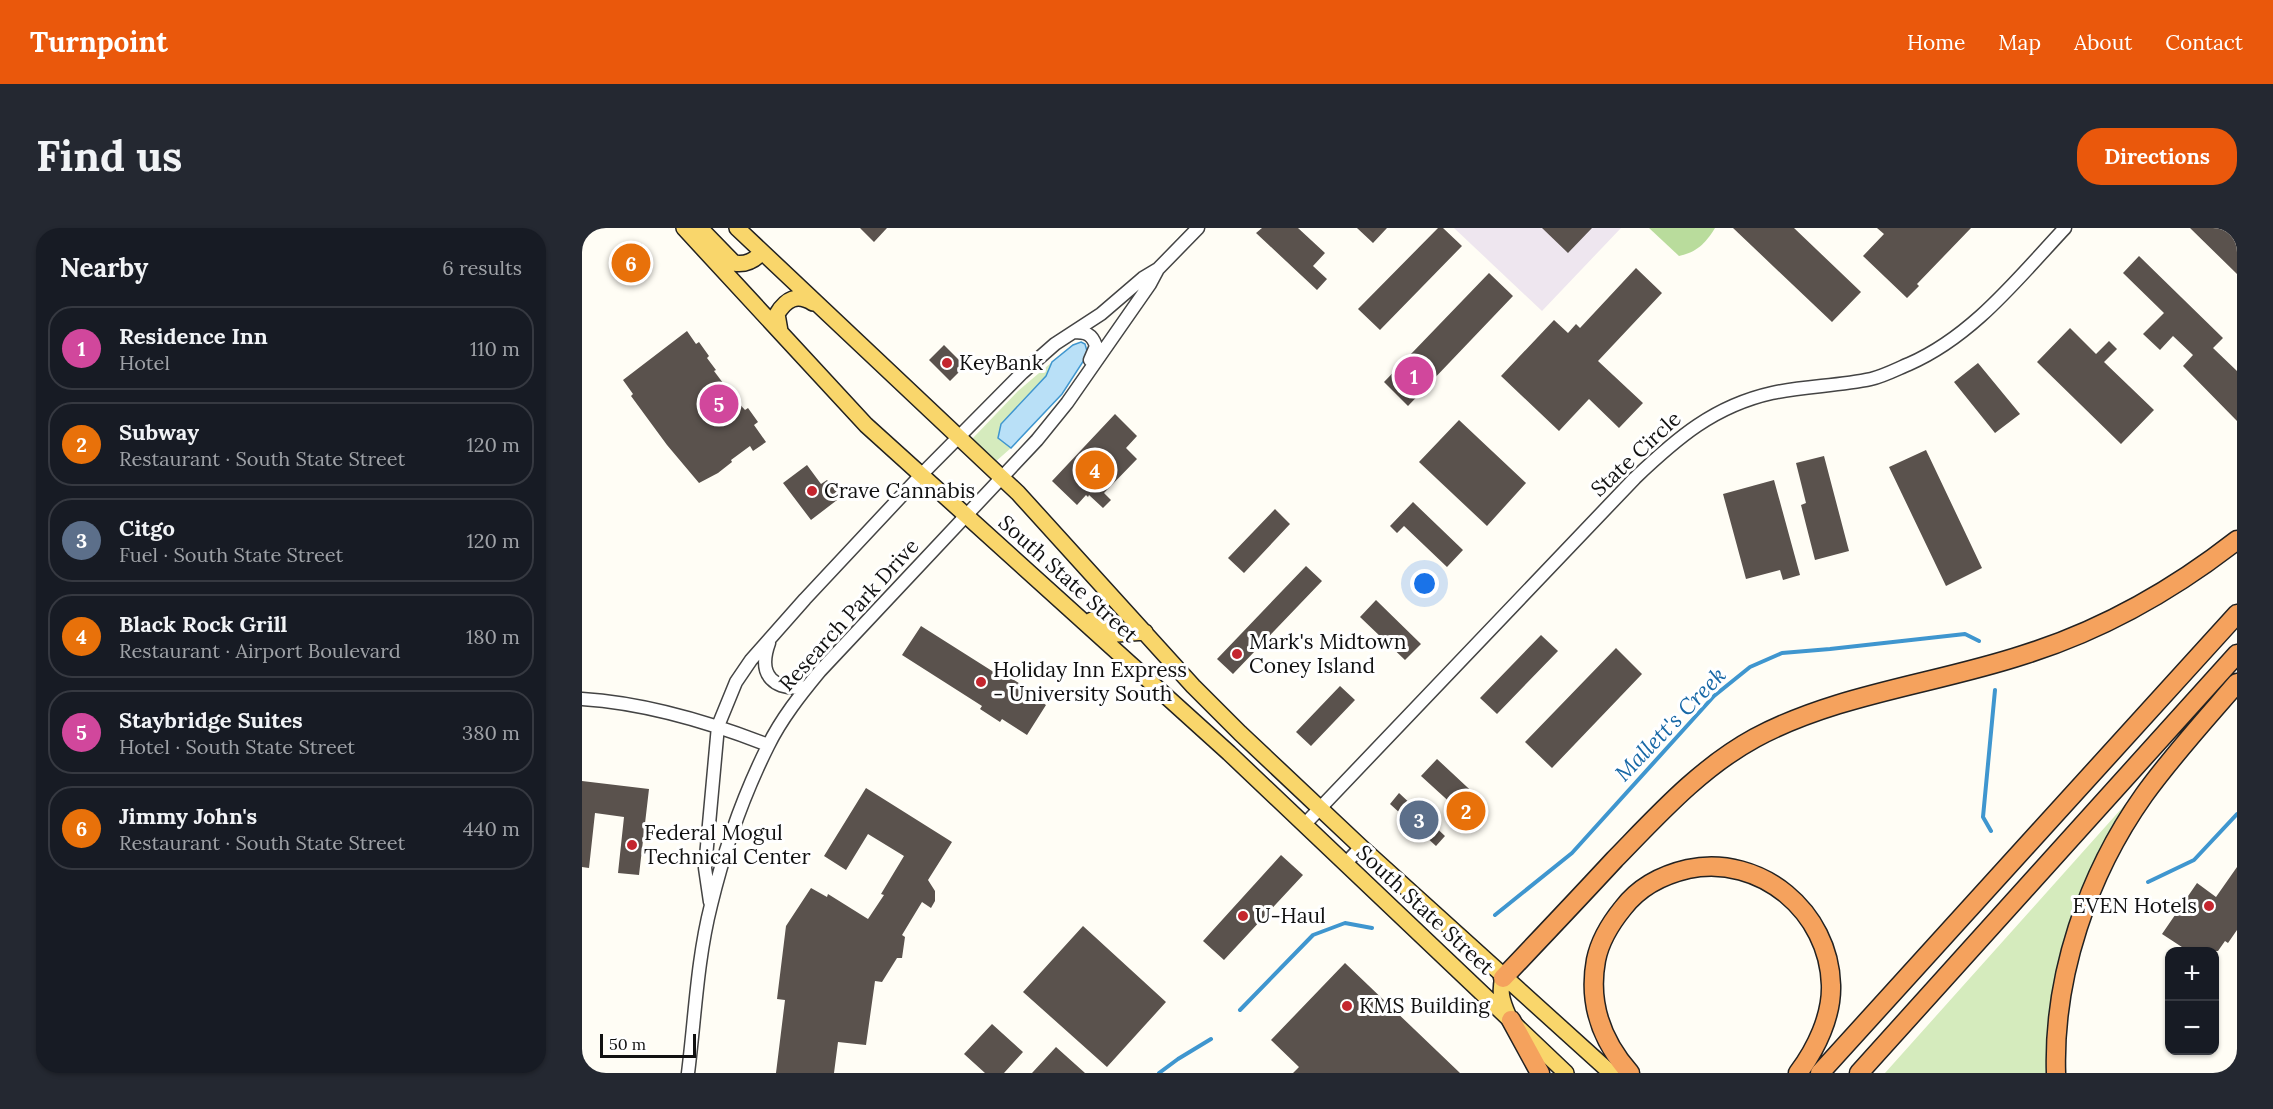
<!DOCTYPE html>
<html lang="en">
<head>
<meta charset="utf-8">
<style>
  :root { --surface:#171b24; --page:#242831; --text:#f1f3f6; --muted:#9ea1a6; --line:#363941; --accent:#ea580c }
  body { margin:0; font-family:Lora,serif; background:var(--page); color:var(--text) }
  .controls { position:absolute; right:18px; bottom:18px; display:grid; overflow:hidden; border-radius:12px; box-shadow:0 2px 4px #0004 }
  .controls button { width:54px; height:54px; display:grid; place-items:center; padding:0; border:0; border-bottom:2px solid var(--line); background:var(--surface); color:var(--text); font:30px sans-serif }
  .scale { position:absolute; left:18px; bottom:15px; width:96px; box-sizing:border-box; padding-left:6px; border:3px solid #111; border-top:0; font-size:16px; line-height:21px; white-space:nowrap; color:#111; -webkit-text-stroke:4px #fff; paint-order:stroke }
  .you { position:absolute; left:843px; top:356px; width:21px; height:21px; margin:-15px; border:4px solid #fff; border-radius:50%; background:#1a73e8; box-shadow:0 0 0 9px #1a73e833 }
  .badge { display:grid; place-items:center; width:39px; height:39px; border-radius:50%; background:var(--accent); color:#fff; font-size:20px; font-weight:700 }
  .pin { position:absolute; translate:-50% -50%; border:3px solid #fff; box-shadow:0 2px 6px #0006 }
  .list { margin:0; padding:0; list-style:none }
  h2 { display:flex; justify-content:space-between; align-items:center; height:78px; margin:0; padding:0 24px; font-size:26px }
  h2 small { font-size:20px; font-weight:400; color:var(--muted) }
  .list li { display:grid; grid-template-columns:39px 1fr auto; gap:18px; align-items:center; box-sizing:border-box; height:84px; margin:0 12px 12px; padding:0 12px; border:2px solid var(--line); border-radius:24px }
  .list b { display:block; font-size:22px; white-space:nowrap }
  .list p { margin:0; font-size:20px; white-space:nowrap; color:var(--muted) }
  .list em { font-size:20px; font-style:normal; color:var(--muted) }
  .map { position:relative; flex:none; width:1655px; height:845px; overflow:hidden; border-radius:24px }
  header { display:flex; align-items:center; gap:36px; box-sizing:border-box; height:84px; padding:0 30px; background:var(--accent); color:#fff }
  header strong { font-size:28px }
  nav { display:flex; gap:33px; margin-inline-start:auto; font-size:21px }
  .intro { display:flex; align-items:center; justify-content:space-between; box-sizing:border-box; height:144px; padding:0 36px }
  h1 { margin:0; font-size:42px }
  .button { padding:15px 27px; border-radius:24px; background:var(--accent); color:#fff; font-size:21px; font-weight:700 }
  main { display:flex; gap:36px; padding:0 36px }
  aside { flex:1; background:var(--surface); border-radius:24px; box-shadow:0 2px 4px #0004 }
  .map>svg:first-child { display:block }
  .industrial { fill:#eee6ef }
  .green { fill:#d5ebbd }
  .forest { fill:#b9dc9c }
  .water { fill:#b9e0f7; stroke:#3f96cf; stroke-width:1.5 }
  .lines { fill:none; stroke-linecap:round; stroke-linejoin:round }
  .stream { stroke:#3f96cf; stroke-width:4 }
  .building { fill:#5a524d }
  .minor-casing { stroke:#444; stroke-width:15 }
  .major-casing { stroke:#222; stroke-width:18 }
  .highway-casing { stroke:#222; stroke-width:21 }
  .minor { stroke:#fff; stroke-width:12 }
  .major { stroke:#f9d66b; stroke-width:15 }
  .highway { stroke:#f5a25d; stroke-width:18 }
  .poi-dot { fill:#c4262e; stroke:#fff; stroke-width:2 }
  .labels { text-anchor:middle; stroke-width:6; stroke-linejoin:round; paint-order:stroke }
  .poi-label { font-size:21px; fill:#111; stroke:#fff; text-anchor:start }
  .street-label { font-size:21px; fill:#111; stroke:#fff }
  .water-label { font-size:22px; font-style:italic; fill:#1768a6; stroke:#fff }
</style>
</head>
<body>
<header>
<strong>Turnpoint</strong>
<nav><a>Home</a><a>Map</a><a>About</a><a>Contact</a></nav>
</header>
<div class="intro"><h1>Find us</h1><a class="button">Directions</a></div>
<main>
<aside>
<h2>Nearby<small>6 results</small></h2>
<ul class="list">
<li><span class="badge" style="background:#d1479c">1</span><div><b>Residence Inn</b><p>Hotel</p></div><em>110 m</em></li>
<li><span class="badge" style="background:#e8710a">2</span><div><b>Subway</b><p>Restaurant · South State Street</p></div><em>120 m</em></li>
<li><span class="badge" style="background:#5c6f8a">3</span><div><b>Citgo</b><p>Fuel · South State Street</p></div><em>120 m</em></li>
<li><span class="badge" style="background:#e8710a">4</span><div><b>Black Rock Grill</b><p>Restaurant · Airport Boulevard</p></div><em>180 m</em></li>
<li><span class="badge" style="background:#d1479c">5</span><div><b>Staybridge Suites</b><p>Hotel · South State Street</p></div><em>380 m</em></li>
<li><span class="badge" style="background:#e8710a">6</span><div><b>Jimmy John's</b><p>Restaurant · South State Street</p></div><em>440 m</em></li>
</ul>
</aside>
<div class="map">
<svg width="1655" height="845" viewBox="0 0 1655 845">
  <rect width="100%" height="100%" fill="#fffdf5"/>
  <path class="industrial" d="M872 0H1039L960 83Z"/>
  <path class="green" d="M470 134 464 148 419 196 416 210 429 220 412 235 390 214 391 210 436 163Z
    M1566 551 1522 621 1468 845H1303Z"/>
  <path class="forest" d="M1067 0H1133C1123 16 1115 24 1097 28Z"/>
  <path class="water" d="M499 114 503 116 505 123 504 129 480 166 429 220 416 210 419 196 464 148 470 134 491 117Z"/>
  <g class="lines">
    <path class="stream" d="M1409 603 1401 589 1413 462
      M1566 654 1612 632 1655 586
      M913 687 990 625 1132 468 1168 439 1200 425 1248 421 1383 406 1397 413
      M658 782 731 707 763 695 790 700
      M577 845 596 831 629 811"/>
  </g>
  <path class="building" d="M278 0H305L292 14Z
    M680 0H716L743 25 731 38 745 51 735 62 674 5Z
    M775 0H805L791 15Z
    M856 0H861L880 18 798 102 776 81Z
    M960 0H1010L986 25Z
    M1151 0H1212L1279 64 1250 94Z
    M1295 0H1389L1335 56 1337 58 1325 70 1281 28 1302 6Z
    M1608 0H1655V46Z
    M59 15 69 26 40 55 30 45Z
    M1557 28 1641 110 1631 120 1655 143V193L1601 138 1611 127 1591 108 1578 122 1561 106 1582 85 1541 45Z
    M1054 40 1080 65 1016 133 1061 175 1037 200 1007 171 977 203 919 148 972 92 986 105 994 96 998 100Z
    M907 45 931 68 826 178 802 154Z
    M1488 100 1514 126 1527 113 1535 121 1522 134 1572 182 1539 216 1455 134Z
    M105 103 114 116 117 114 127 128 125 130 134 142 132 143 153 171 163 182 166 180 176 194 172 197 184 214 171 223 168 218 149 232 150 234 136 245 117 255 85 217 49 168 51 166 41 152Z
    M362 117 383 138 368 153 347 132Z
    M1396 135 1438 186 1413 205 1372 154Z
    M533 186 555 208 544 220 555 231 522 265 529 272 521 280 507 267 506 269 504 267 495 277 470 253Z
    M877 192 944 255 905 298 837 234Z
    M1344 222 1400 340 1364 358 1307 239Z
    M1242 228 1267 323 1233 332 1219 277 1224 275 1214 235Z
    M225 237 239 256 245 252 259 269 229 292 201 255Z
    M1192 252 1218 347 1201 352 1198 342 1164 351 1141 266Z
    M831 274 881 322 865 339 822 298 815 305 808 298Z
    M693 281 708 296 662 345 646 330Z
    M724 338 740 353 651 446 635 431Z
    M794 372 839 416 823 432 778 389Z
    M339 398 418 448 421 445 440 457 438 460 464 477 445 507 420 491 418 494 398 481 400 478 320 427Z
    M959 407 976 423 915 486 898 470Z
    M1034 420 1060 446 970 540 943 514Z
    M758 458 773 472 729 518 714 504Z
    M855 531 899 572 884 589 839 548Z
    M0 553 67 561 57 647 36 645 42 589 13 585 7 640 0 639Z
    M284 560 370 614 346 652 353 663V673L349 680 340 674 320 707 323 709 320 730H315L300 754 293 753 284 817 256 814 252 845H194L203 772 195 771 204 698 229 660 245 669 246 666 286 691 302 667 299 666 322 628 286 606 264 642 242 628Z
    M817 565 863 608 854 618 808 576Z
    M699 627 721 647 642 732 621 713Z
    M1655 639V702L1646 715 1643 713 1636 723H1606L1580 706 1615 655 1634 669Z
    M501 698 584 774 525 839 441 764Z
    M763 735 878 845H711L717 839 689 812Z
    M410 796 441 824 422 845H403L382 826Z
    M474 819 503 845H450Z"/>
  <g class="lines">
    <g class="minor-casing">
      <path id="minor" d="M492 104C504 104 510 106 514 118L508 132
        M187 415C175 448 192 463 225 459
        M0 471C64 475 127 494 186 517
        M722 597 1053 250C1095 210 1132 178 1190 165 1222 158 1256 158 1289 151 1302 148 1315 141 1327 136 1391 108 1436 50 1483 0
        M763 636 779 619
        M128 674 123 640 136 498 154 454 169 432 223 371 339 247 440 145 473 116 519 86 561 50 576 41 616 0
        M106 845C113 790 115 732 129 677 142 623 161 568 186 518 199 491 219 466 238 443L455 212 485 175 568 56 576 41"/>
    </g>
    <g class="major-casing">
      <path id="major" d="M102 0 284 197 647 525 984 845
        M118 0 152 35C164 37 172 33 180 24
        M155 0 436 265 611 458 658 505 779 619 1029 845
        M198 103 195 86C204 71 215 65 231 75
        M510 392 535 406 563 404
        M921 750C917 764 920 773 926 787"/>
    </g>
    <g class="highway-casing">
      <path id="highway" d="M921 750C959 710 996 671 1033 631 1076 587 1118 540 1173 510 1255 466 1353 456 1441 427 1518 403 1591 362 1655 312
        M929 792 958 845
        M1048 845C1019 812 1006 775 1014 732 1018 712 1028 696 1041 680 1057 659 1080 647 1106 641 1179 626 1247 684 1249 757 1250 788 1234 821 1216 845
        M1238 845 1655 386
        M1277 845 1655 426
        M1474 845C1471 748 1506 646 1562 567 1590 528 1623 492 1655 455"/>
    </g>
    <use href="#minor" class="minor"/>
    <use href="#major" class="major"/>
    <use href="#highway" class="highway"/>
  </g>
  <g class="poi-dot">
    <circle cx="365" cy="135" r="6"/>
    <circle cx="230" cy="263" r="6"/>
    <circle cx="655" cy="426" r="6"/>
    <circle cx="399" cy="454" r="6"/>
    <circle cx="50" cy="617" r="6"/>
    <circle cx="1627" cy="678" r="6"/>
    <circle cx="661" cy="688" r="6"/>
    <circle cx="765" cy="778" r="6"/>
  </g>
  <g class="labels">
    <g class="poi-label">
      <text x="377" y="142">KeyBank</text>
      <text x="242" y="270">Crave Cannabis</text>
      <text x="667" y="421">Mark's Midtown<tspan x="667" dy="24">Coney Island</tspan></text>
      <text x="411" y="449">Holiday Inn Express<tspan x="411" dy="24">- University South</tspan></text>
      <text x="62" y="612">Federal Mogul<tspan x="62" dy="24">Technical Center</tspan></text>
      <text x="1615" y="685" text-anchor="end">EVEN Hotels</text>
      <text x="673" y="695">U-Haul</text>
      <text x="777" y="785">KMS Building</text>
    </g>
    <g class="street-label">
      <text transform="translate(1054 226) rotate(-43)" y="7">State Circle</text>
      <text transform="translate(486 351) rotate(42)" y="7">South State Street</text>
      <text transform="translate(267 387) rotate(-48)" y="7">Research Park Drive</text>
      <text transform="translate(843 682) rotate(43)" y="7">South State Street</text>
    </g>
    <g class="water-label">
      <text transform="translate(1088 496) rotate(-46)" y="8">Mallett's Creek</text>
    </g>
  </g>
</svg>
<div class="controls">
<button>+</button>
<button>−</button>
</div>
<div class="scale">50 m</div>
<div class="you"></div>
<div class="pin badge" style="left:832px;top:148px;background:#d1479c">1</div>
<div class="pin badge" style="left:884px;top:583px;background:#e8710a">2</div>
<div class="pin badge" style="left:837px;top:592px;background:#5c6f8a">3</div>
<div class="pin badge" style="left:513px;top:242px;background:#e8710a">4</div>
<div class="pin badge" style="left:137px;top:176px;background:#d1479c">5</div>
<div class="pin badge" style="left:49px;top:35px;background:#e8710a">6</div>
</div>
</main>
</body>
</html>
